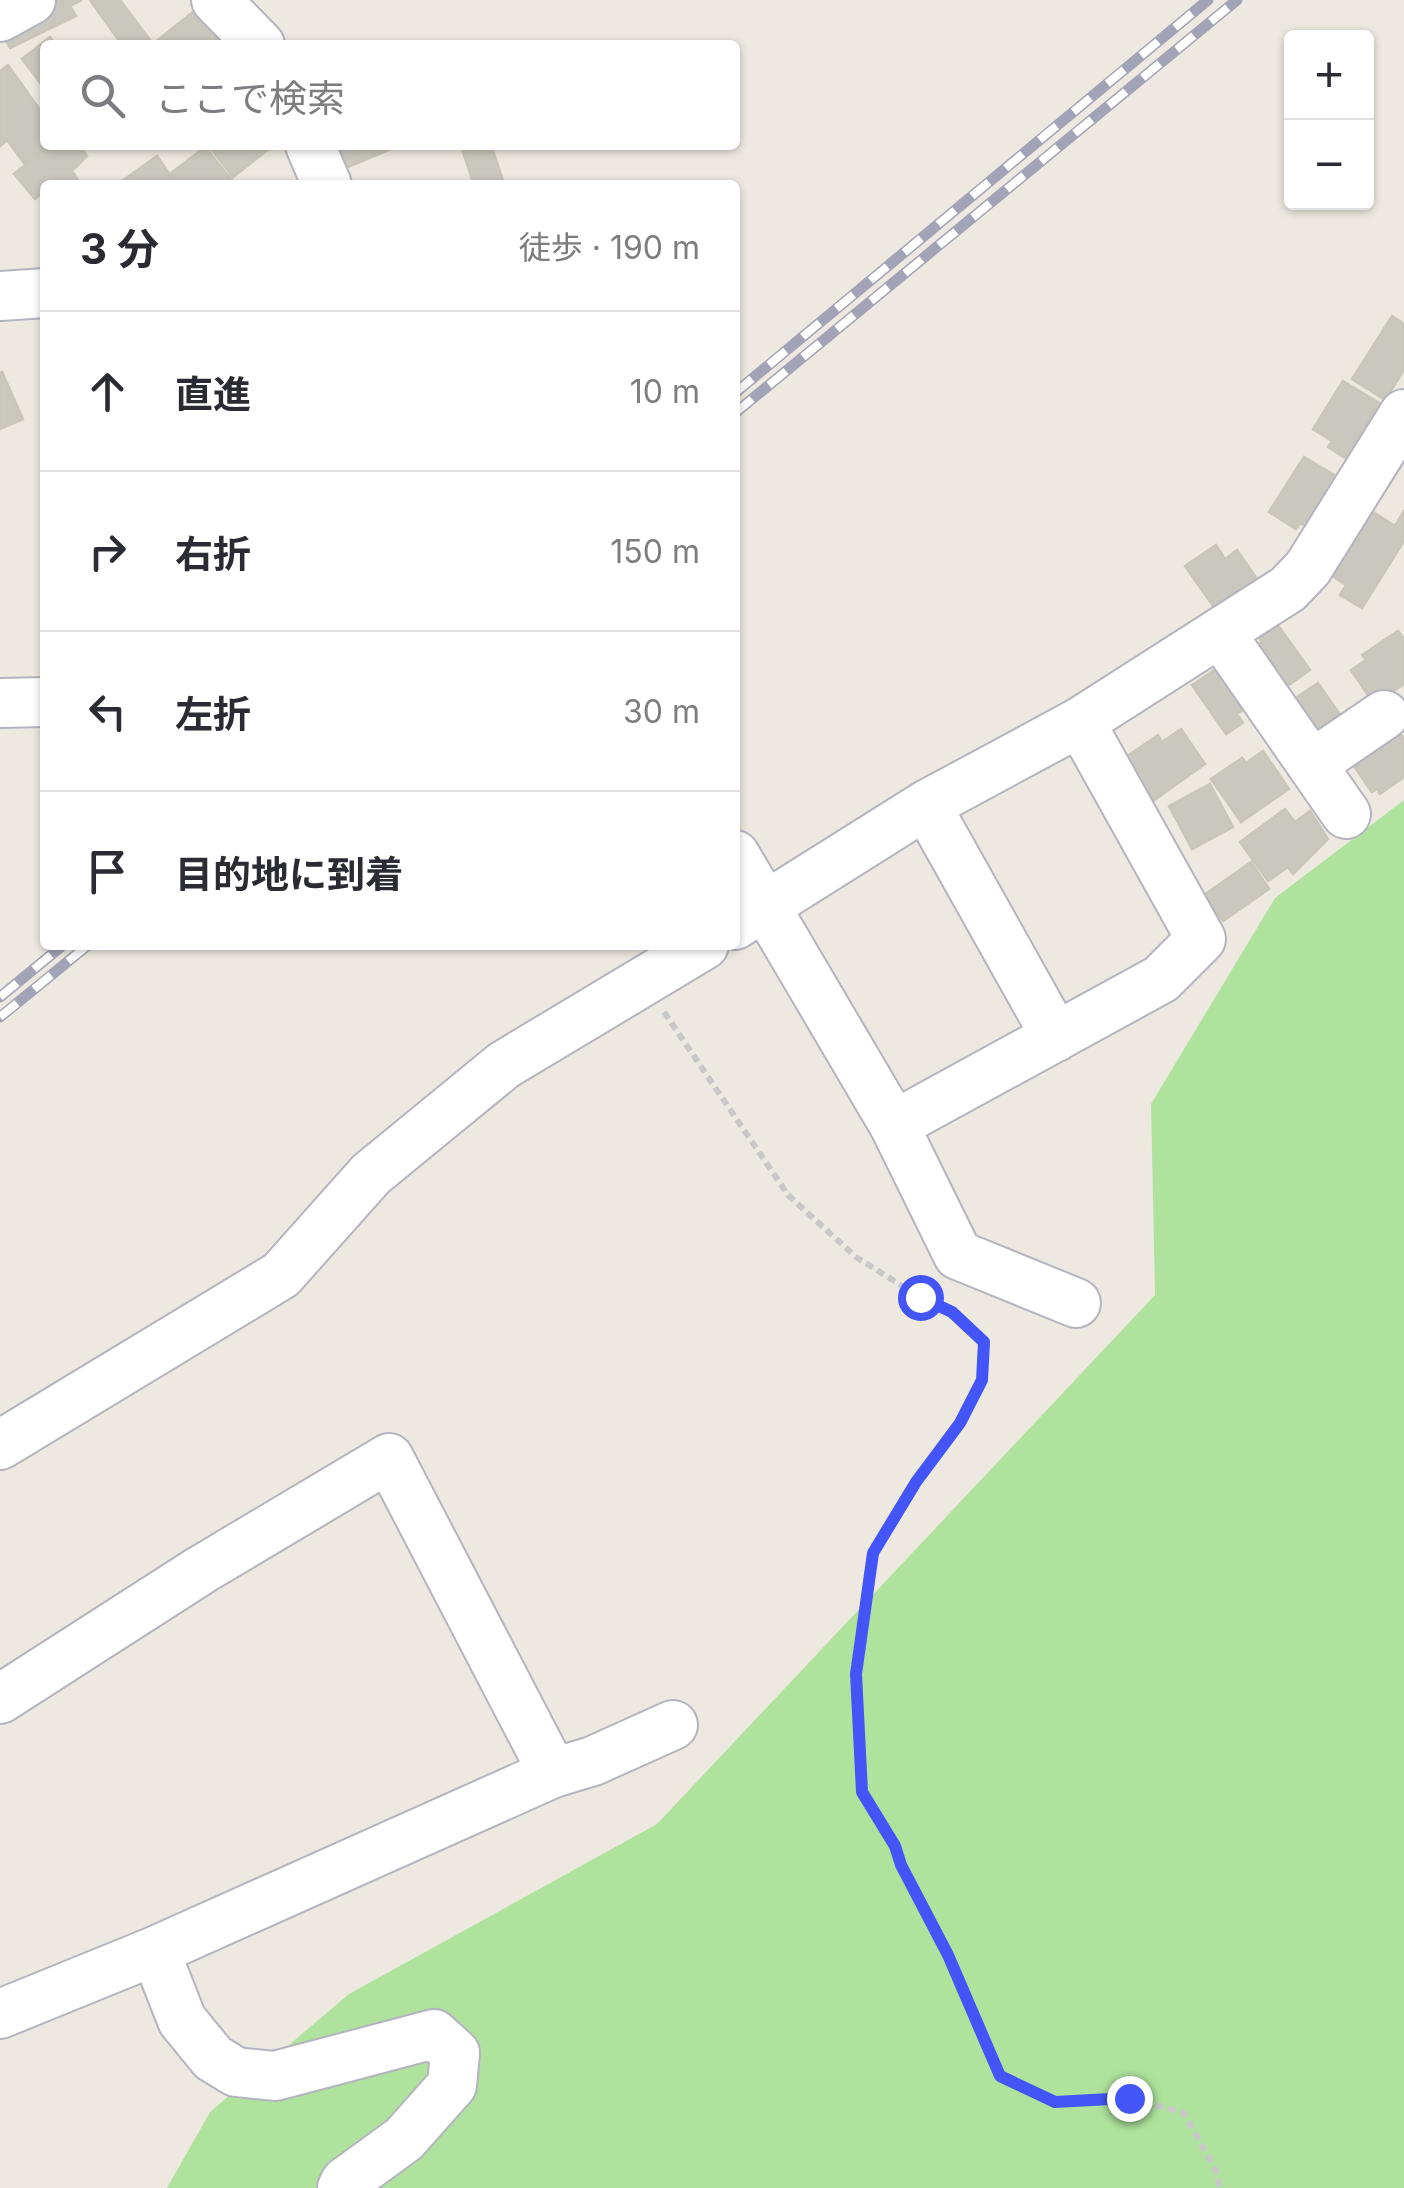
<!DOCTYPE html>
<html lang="ja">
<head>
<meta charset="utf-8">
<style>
  :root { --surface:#fff; --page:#f7f7f7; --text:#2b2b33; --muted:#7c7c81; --line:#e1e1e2 }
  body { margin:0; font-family:Inter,"Noto Sans JP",sans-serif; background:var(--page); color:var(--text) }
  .controls { position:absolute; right:30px; top:30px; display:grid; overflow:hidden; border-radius:10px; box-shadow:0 2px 8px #0004 }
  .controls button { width:90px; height:90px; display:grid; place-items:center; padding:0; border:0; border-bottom:2px solid var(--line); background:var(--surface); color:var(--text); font:50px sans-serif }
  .stop { position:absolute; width:30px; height:30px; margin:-22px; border:8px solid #4355f7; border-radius:50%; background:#fff }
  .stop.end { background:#4355f7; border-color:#fff; box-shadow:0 2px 10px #0008 }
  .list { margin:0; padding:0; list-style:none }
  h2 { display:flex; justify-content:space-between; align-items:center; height:130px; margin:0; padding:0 40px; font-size:42px }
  h2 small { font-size:32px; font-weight:400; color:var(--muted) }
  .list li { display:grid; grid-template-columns:65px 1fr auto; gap:30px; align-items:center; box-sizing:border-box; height:160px; padding:0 40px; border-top:2px solid var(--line) }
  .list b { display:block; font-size:38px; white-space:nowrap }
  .list em { font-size:32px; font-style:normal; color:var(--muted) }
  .icon { flex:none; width:55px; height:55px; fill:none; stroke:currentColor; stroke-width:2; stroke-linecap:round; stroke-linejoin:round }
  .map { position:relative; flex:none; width:1404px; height:2188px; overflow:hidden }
  .search { position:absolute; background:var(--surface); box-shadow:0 2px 8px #0004; left:40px; top:40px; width:700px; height:110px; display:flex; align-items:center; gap:25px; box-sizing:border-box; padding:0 35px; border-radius:10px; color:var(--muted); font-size:38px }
  .panel { position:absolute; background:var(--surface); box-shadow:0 2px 8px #0004; left:40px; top:180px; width:700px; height:770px; border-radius:10px }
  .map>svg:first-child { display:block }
  .green { fill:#afe39d }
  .building { fill:#cac7be; stroke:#c9c5b9; stroke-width:2.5 }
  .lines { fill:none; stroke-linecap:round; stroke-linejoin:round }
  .minor-casing { stroke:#b3b4c0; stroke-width:52 }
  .path { stroke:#c8c8c8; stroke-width:6; stroke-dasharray:8 5; stroke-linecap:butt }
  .minor { stroke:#fff; stroke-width:48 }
  .rail-casing { stroke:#a2a3b6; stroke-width:11 }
  .rail { stroke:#fff; stroke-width:8; stroke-dasharray:22; stroke-linecap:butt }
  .route { stroke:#4355f7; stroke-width:12 }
</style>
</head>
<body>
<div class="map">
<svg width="1404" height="2188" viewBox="0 0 1404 2188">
  <rect width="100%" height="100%" fill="#eee9e0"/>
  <path class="green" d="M1404 800V2188H167L210 2112 349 1994 657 1824 1155 1295 1151 1104 1275 898Z"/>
  <path class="building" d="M43 0H82L70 6 76 16 10 48 0 30Z
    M90 0H120L153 44 199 7 230 45H122Z
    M50 37 56 45H45V89L22 59Z
    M8 65 40 110 45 106V145H79L87 156 72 171 81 185H45V191L35 199 14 174 39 154 24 163 7 140 0 146V71Z
    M208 145H274L233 177Z
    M316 145H396V147L348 167 346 162 324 170Z
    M474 145H491L504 183 474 185 462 149Z
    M205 147 236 185H180L171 173Z
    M157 156 177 185H125L122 181Z
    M1392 316 1404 324V370L1385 400 1352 379Z
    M2 372 23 419 0 429V373Z
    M1343 381 1379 403 1345 458 1328 447 1332 441 1313 429Z
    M1304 457 1341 479 1310 529 1300 523 1296 529 1269 512Z
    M1370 510 1395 526 1404 511V541L1362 608 1340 595 1346 585 1334 577 1338 570 1334 568Z
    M1216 545 1225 559 1237 550 1262 586 1220 616 1185 566Z
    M1275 621 1310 670 1279 692 1255 647 1262 642 1257 634Z
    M1398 631 1404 639V684L1374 704 1351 670 1366 660 1362 655Z
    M1225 663 1253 703 1237 714 1243 723 1226 734 1192 685Z
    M1318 683 1345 722 1317 740 1291 701Z
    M1395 726 1404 739V777L1380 794 1377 789 1372 792 1351 762Z
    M1181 729 1205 764 1153 801 1123 759 1158 735 1162 742Z
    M1263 751 1289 789 1241 822 1211 779 1242 758 1246 763Z
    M1210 784 1233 827 1192 849 1169 806Z
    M1285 809 1295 822 1310 811 1328 839 1293 874 1288 867 1268 881 1240 842Z
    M1251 862 1269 889 1223 921 1204 895Z"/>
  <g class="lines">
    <g class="minor-casing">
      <path id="minor" d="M216 0 260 45
        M0 17 31 0
        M310 145 327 185
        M0 296 45 293
        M1221 634 1346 814
        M0 703 45 702
        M1312 764 1384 715
        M926 805 1056 1037
        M735 855 894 1125 958 1255 1076 1303
        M735 925 926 805 1080 722 1288 589 1308 568 1404 414
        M894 1125 1161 979 1201 939 1080 722
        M0 1445 281 1275 371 1174 504 1065 704 945
        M0 1699 201 1570 389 1458 553 1773
        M155 1951 182 2020 213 2058 236 2072 275 2076 434 2034 455 2053 452 2085 404 2139 345 2182 342 2188
        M0 2014 155 1951 553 1773 593 1761 673 1725"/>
    </g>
    <path class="path" d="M664 1012 788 1195 856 1257 920 1297 951 1312 984 1342 982 1380 960 1423 916 1482 873 1553 856 1674 861 1792 895 1846 901 1865 948 1955 1000 2076 1055 2102 1129 2098 1184 2113 1216 2171 1220 2188"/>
    <use href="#minor" class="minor"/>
    <g class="rail-casing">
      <path id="rail" d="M735 393 1208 0
        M735 413 1237 0
        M0 997 63 945
        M0 1017 88 945"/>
    </g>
    <use href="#rail" class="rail"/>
  </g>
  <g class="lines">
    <path class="route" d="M920 1297 952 1312 984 1342 982 1380 960 1423 916 1482 873 1553 856 1674 862 1792 895 1846 901 1865 948 1955 1000 2076 1055 2102 1129 2098"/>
  </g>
</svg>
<div class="controls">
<button>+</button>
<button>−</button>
</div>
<div class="stop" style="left:920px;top:1297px"></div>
<div class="stop end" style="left:1129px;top:2098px"></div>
<div class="search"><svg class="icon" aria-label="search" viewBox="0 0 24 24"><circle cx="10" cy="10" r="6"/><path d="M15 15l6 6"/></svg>ここで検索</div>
<section class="panel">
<h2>3 分<small>徒歩 · 190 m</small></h2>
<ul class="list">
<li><svg class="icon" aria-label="ahead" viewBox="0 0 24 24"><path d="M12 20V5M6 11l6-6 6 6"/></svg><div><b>直進</b></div><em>10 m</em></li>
<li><svg class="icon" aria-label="right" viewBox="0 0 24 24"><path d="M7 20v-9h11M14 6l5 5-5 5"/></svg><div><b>右折</b></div><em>150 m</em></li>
<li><svg class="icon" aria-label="left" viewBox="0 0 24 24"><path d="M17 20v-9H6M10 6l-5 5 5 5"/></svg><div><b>左折</b></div><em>30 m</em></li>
<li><svg class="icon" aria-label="arrive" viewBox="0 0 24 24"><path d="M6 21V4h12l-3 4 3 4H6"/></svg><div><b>目的地に到着</b></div></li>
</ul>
</section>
</div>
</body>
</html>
